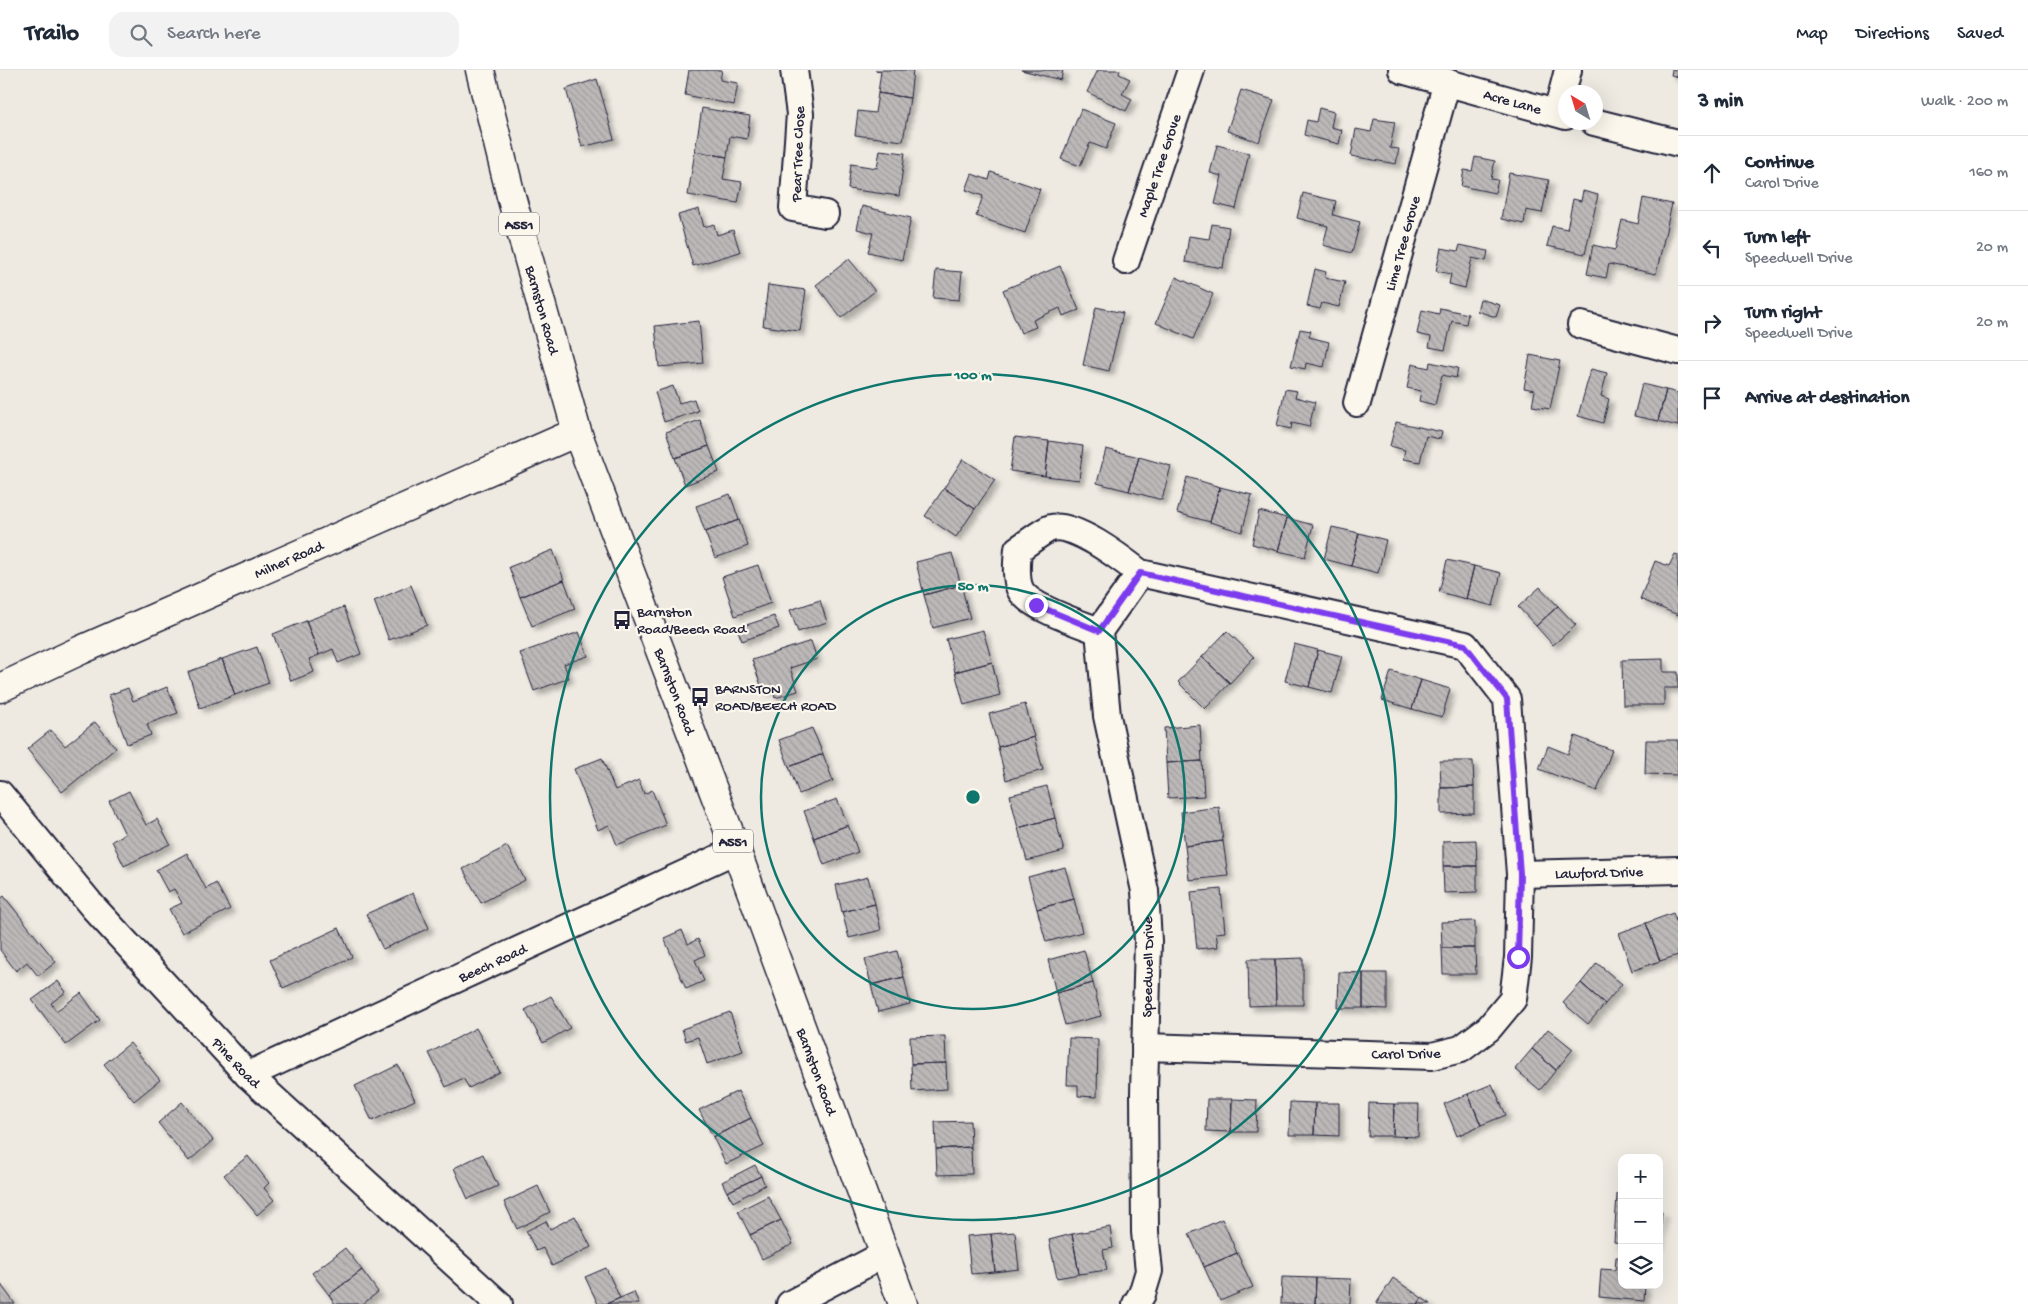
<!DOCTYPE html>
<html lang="en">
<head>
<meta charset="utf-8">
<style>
  :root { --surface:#fff; --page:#f2f2f3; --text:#1f2937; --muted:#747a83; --line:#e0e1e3 }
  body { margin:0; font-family:"Gochi Hand",sans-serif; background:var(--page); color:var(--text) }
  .controls { position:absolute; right:15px; bottom:15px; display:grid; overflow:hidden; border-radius:10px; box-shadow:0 5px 20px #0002 }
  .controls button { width:45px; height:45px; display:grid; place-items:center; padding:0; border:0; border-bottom:1px solid var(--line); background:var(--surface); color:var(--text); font:25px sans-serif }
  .compass { position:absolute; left:1558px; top:15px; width:45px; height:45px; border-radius:50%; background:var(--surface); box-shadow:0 5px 20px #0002; rotate:322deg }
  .stop { position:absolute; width:15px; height:15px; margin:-11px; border:4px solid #7c3aed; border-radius:50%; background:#fff }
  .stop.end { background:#7c3aed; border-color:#fff; box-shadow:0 1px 5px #0008 }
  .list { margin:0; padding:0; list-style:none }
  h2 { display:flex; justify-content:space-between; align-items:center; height:65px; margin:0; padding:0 20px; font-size:21px }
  h2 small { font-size:16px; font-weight:400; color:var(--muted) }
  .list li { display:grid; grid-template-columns:32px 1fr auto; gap:15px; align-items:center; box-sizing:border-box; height:75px; padding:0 20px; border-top:1px solid var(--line) }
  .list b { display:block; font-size:19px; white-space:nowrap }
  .list p { margin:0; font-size:16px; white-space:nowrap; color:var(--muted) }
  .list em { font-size:16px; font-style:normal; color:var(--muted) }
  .icon { flex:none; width:28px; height:28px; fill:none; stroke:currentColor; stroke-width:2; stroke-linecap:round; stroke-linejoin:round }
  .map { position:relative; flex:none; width:1678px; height:1234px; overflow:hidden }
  header { display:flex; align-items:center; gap:30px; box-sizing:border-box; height:70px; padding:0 25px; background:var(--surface); border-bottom:1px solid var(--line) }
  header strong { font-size:24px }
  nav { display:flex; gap:28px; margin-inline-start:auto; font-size:18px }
  .search { width:350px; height:45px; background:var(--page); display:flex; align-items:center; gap:12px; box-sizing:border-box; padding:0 18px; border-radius:15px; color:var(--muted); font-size:19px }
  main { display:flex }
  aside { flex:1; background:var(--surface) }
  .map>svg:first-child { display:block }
  .building { fill:url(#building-back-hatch); stroke:#22223b; filter:url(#shadow) }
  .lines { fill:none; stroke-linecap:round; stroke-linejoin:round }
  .minor-casing { stroke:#22223b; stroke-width:30 }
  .tertiary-casing { stroke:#22223b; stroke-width:31 }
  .primary-casing { stroke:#22223b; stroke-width:31 }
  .minor { stroke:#fbf7ec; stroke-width:26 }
  .tertiary { stroke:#fbf7ec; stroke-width:28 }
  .primary { stroke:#fbf7ec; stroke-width:28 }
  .route { stroke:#7c3aed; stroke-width:6 }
  .ring { fill:none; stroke:#0f766e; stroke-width:2.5 }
  .labels { text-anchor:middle; stroke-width:4.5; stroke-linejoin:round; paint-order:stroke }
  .shield { fill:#fbf7ec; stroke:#636270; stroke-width:1 }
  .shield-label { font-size:14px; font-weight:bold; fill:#22223b }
  .street-label { font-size:15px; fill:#22223b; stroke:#fbf7ec }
  .poi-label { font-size:15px; fill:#22223b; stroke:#fbf7ec; text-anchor:start }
  .centre { fill:#0f766e; stroke:#fbf7ec; stroke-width:2.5 }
  .ring-label { font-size:15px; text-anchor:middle; font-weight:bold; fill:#0f766e; stroke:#fbf7ec; stroke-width:4.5; stroke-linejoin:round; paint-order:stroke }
</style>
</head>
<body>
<header>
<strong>Trailo</strong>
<div class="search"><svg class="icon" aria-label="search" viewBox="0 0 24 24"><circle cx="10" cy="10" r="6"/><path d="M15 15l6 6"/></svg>Search here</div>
<nav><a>Map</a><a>Directions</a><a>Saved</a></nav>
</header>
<main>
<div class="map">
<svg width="1678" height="1234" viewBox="0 0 1678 1234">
  <defs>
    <pattern id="building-back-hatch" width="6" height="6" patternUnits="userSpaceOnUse" patternTransform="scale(1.25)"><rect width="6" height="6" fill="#bcb8b8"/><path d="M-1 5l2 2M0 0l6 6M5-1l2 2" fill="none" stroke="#a19e9f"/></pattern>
    <filter id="shadow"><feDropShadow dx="4.5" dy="4.5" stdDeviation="2.5" flood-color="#0004"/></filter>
  </defs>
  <rect width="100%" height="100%" fill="#eeeae2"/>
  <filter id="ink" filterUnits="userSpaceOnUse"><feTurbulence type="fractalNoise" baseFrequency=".02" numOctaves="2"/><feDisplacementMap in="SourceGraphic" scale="10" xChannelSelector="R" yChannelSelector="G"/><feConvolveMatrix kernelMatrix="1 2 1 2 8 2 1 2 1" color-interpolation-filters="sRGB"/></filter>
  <g filter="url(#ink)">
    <path class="building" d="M689 0H722L720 10 738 13 734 35 685 25Z
      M875 0H913L910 28 878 23 881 1Z
      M1021 0H1063L1061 10Z
      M1098 0H1120L1119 4 1130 9 1122 24 1132 29 1126 41 1087 22Z
      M1672 0H1678V7L1671 5Z
      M597 9 614 69 582 77 566 19Z
      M1241 20 1274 30 1259 72 1227 61Z
      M878 23 910 28 903 71 855 65 858 41 875 43Z
      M702 38 750 46 747 69 730 66 727 87 695 81Z
      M1319 38 1334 42 1331 57 1342 60 1339 74 1304 65 1307 50 1316 52Z
      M1081 39 1116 53 1106 79 1090 73 1080 96 1061 89Z
      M1374 49 1395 52 1390 78 1399 79 1396 94 1351 86 1356 59 1371 62Z
      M1217 75 1249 83 1236 139 1215 134 1222 106 1210 103Z
      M880 80 905 83 899 126 848 119 851 94 877 98Z
      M695 81 727 87 723 109 742 112 738 133 688 125Z
      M1475 87 1495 91 1491 109 1498 110 1495 123 1461 116 1464 100 1472 101Z
      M991 102 1040 119 1025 163 976 146 983 126 966 120 972 104 989 110Z
      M1509 103 1549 110 1542 143 1526 140 1524 154 1501 149Z
      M1583 121 1598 125 1585 184 1547 176 1552 156 1567 159 1573 129 1581 131Z
      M1303 123 1336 131 1333 145 1360 152 1352 183 1323 175 1328 156 1297 148Z
      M1643 128 1672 134 1656 204 1609 194 1606 208 1587 204 1593 175 1615 180 1622 150 1638 154Z
      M862 136 911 148 902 190 868 182 873 163 857 159Z
      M699 139 704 157 714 154 717 165 733 160 740 182 693 196 678 145Z
      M1212 154 1229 157 1223 198 1185 192 1189 166 1209 169Z
      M1460 175 1488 181 1486 191 1472 188 1465 218 1449 214 1451 204 1436 201 1441 178 1458 181Z
      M849 189 875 221 841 248 816 215Z
      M1060 196 1079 240 1063 246 1060 238 1033 250 1036 257 1021 263 1003 220Z
      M1315 199 1326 202 1325 208 1345 212 1339 237 1322 233 1320 239 1307 236Z
      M936 200 962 202 959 230 933 228Z
      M1176 207 1213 224 1193 269 1156 253Z
      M768 215 806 220 800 261 763 256Z
      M1480 229 1500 235 1496 247 1477 241Z
      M1096 237 1123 243 1109 301 1083 295Z
      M1440 238 1468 244 1466 254 1452 251 1445 280 1429 277 1431 267 1417 264 1422 240 1439 244Z
      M699 251 703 293 659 297 655 256Z
      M1300 259 1311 261 1309 267 1329 272 1324 297 1306 293 1305 299 1291 296Z
      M1530 285 1560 291 1550 339 1532 336 1535 320 1524 318Z
      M1430 292 1458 298 1456 308 1442 305 1435 335 1419 331 1421 321 1407 318 1412 294 1429 298Z
      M1591 299 1607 303 1601 326 1609 329 1603 353 1578 346Z
      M1642 314 1666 320 1658 351 1634 346Z
      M673 316 679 333 694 329 698 341 664 352 655 322Z
      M1285 319 1297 321 1295 327 1315 332 1309 357 1292 353 1291 359 1277 356Z
      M1666 320 1678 323V356L1658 351Z
      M700 350 709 376 675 388 666 362Z
      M1396 352 1442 362 1440 369 1426 366 1420 392 1403 389 1405 380 1390 376Z
      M1015 367 1049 371 1045 406 1010 401Z
      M1049 371 1083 376 1079 410 1045 406Z
      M709 376 719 402 685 415 675 388Z
      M1106 379 1139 387 1129 421 1097 413Z
      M1139 387 1171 396 1162 430 1129 421Z
      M963 389 995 410 975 439 944 418Z
      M1187 407 1220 417 1210 452 1177 443Z
      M1220 417 1252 425 1242 462 1210 452Z
      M944 418 975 439 956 467 925 446Z
      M730 424 739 450 705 462 696 436Z
      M1259 441 1287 448 1278 481 1252 474Z
      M1287 448 1313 455 1305 487 1278 481Z
      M739 450 748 476 715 488 705 462Z
      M1332 457 1359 463 1351 496 1324 489Z
      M1359 463 1386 470 1378 503 1351 496Z
      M553 480 564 510 520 527 509 497Z
      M952 483 961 515 924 525 916 492Z
      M1675 484 1678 485V545L1640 529 1655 491 1669 496Z
      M1447 490 1474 496 1466 529 1439 522Z
      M758 495 771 533 735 546 722 507Z
      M1474 496 1501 503 1493 536 1466 529Z
      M564 510 575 539 532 556 520 527Z
      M411 515 427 555 389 570 374 531Z
      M961 515 970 548 933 558 924 525Z
      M1540 517 1558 536 1536 556 1518 537Z
      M820 530 827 552 798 562 790 540Z
      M1558 536 1576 555 1553 575 1536 556Z
      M344 537 361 584 338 593 333 579 319 585 306 551Z
      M774 546 779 558 742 571 737 558Z
      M306 551 319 585 309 589 314 602 291 611 273 564Z
      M983 560 992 592 955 602 946 569Z
      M1227 561 1254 587 1230 613 1202 587Z
      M579 562 588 586 564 594 569 608 534 621 520 583Z
      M811 571 817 589 790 598 798 621 775 628 772 618 763 621 752 590Z
      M1294 574 1318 580 1309 617 1285 611Z
      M257 577 269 613 235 625 222 589Z
      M1318 580 1342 586 1332 623 1309 617Z
      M1202 587 1230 613 1205 639 1178 612Z
      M222 589 235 625 200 638 188 602Z
      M1663 589V602H1678V618H1664V635H1623L1622 590Z
      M992 592 1000 625 964 635 955 602Z
      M1391 601 1421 610 1412 639 1382 630Z
      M1421 610 1450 619 1442 647 1412 639Z
      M167 617 178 643 147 654 151 665 127 674 109 625 128 618 133 631Z
      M1025 634 1034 667 998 677 989 644Z
      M95 652 116 678 62 722 27 679 51 660 65 676Z
      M1200 655 1202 691 1166 693 1164 658Z
      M812 658 823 684 789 697 779 670Z
      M1575 666 1612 680 1597 721 1539 699 1548 676 1568 684Z
      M1034 667 1043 700 1006 710 998 677Z
      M1646 670H1678V705L1645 704Z
      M823 684 833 711 799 724 789 697Z
      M602 688 615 720 639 710 644 724 652 720 666 755 617 775 609 755 598 760 574 699Z
      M1202 691 1204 726 1168 728 1166 693Z
      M1440 691H1473L1474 717 1441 718Z
      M1047 716 1055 748 1018 758 1010 725Z
      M1474 717V743L1441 744V718Z
      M129 721 146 755 157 749 170 774 124 796 112 771 125 764 109 731Z
      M837 729 848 755 814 768 804 741Z
      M1219 737 1223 771 1185 776 1181 742Z
      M1055 748 1064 781 1027 791 1018 758Z
      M848 755 858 782 824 795 814 768Z
      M1476 770 1477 796H1443V771Z
      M1223 771 1228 806 1189 810 1185 776Z
      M507 776 525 810 481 833 463 799Z
      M187 783 206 819 216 813 230 839 182 863 169 839 182 833 174 819 168 822 156 800Z
      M1443 796H1477V822L1444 823Z
      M1065 797 1074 829 1037 839 1028 807Z
      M868 807 875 834 842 842 836 815Z
      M1221 819 1225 862 1216 863 1218 877 1197 879 1191 822Z
      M413 823 429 858 383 879 366 844Z
      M4 826 56 892 38 906 27 892 16 901 0 880V829Z
      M1074 829 1082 862 1046 872 1037 839Z
      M875 834 881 860 849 868 842 842Z
      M1673 843 1678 856V885L1660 891 1646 853Z
      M1475 851V878H1442L1441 852Z
      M1646 853 1660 891 1632 901 1619 863Z
      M339 858 352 887 283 918 270 890Z
      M682 860 688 874 698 869 705 885 695 890 704 911 686 919 664 868Z
      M1442 878H1475L1476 904H1443Z
      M1084 880 1093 913 1056 923 1048 890Z
      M897 881 904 907 871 915 865 889Z
      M1303 888V935H1276L1275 889Z
      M1248 889H1275L1276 935 1249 936Z
      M1597 893 1622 914 1605 934 1581 913Z
      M1339 902 1363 903V938H1338Z
      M1363 903H1387V939L1363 938Z
      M904 907 910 934 878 942 871 915Z
      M58 911 66 922 51 933 56 941 81 923 100 950 66 975 32 930Z
      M1093 913 1101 946 1065 955 1056 923Z
      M1581 913 1605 934 1588 954 1563 933Z
      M551 926 570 958 543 973 525 940Z
      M730 942 743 981 707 994 698 967 686 971 682 959Z
      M476 958 500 1002 469 1018 463 1008 446 1017 429 983Z
      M1548 959 1573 979 1556 1000 1532 979Z
      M945 966 946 993 911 994 910 967Z
      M1069 968 1098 969 1097 1027 1078 1026V1015H1067Z
      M130 973 160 1010 134 1031 104 994Z
      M1532 979 1556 1000 1540 1020 1515 999Z
      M946 993 947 1019 912 1021 911 994Z
      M398 995 415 1030 372 1051 355 1016Z
      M1492 1014 1506 1045 1481 1055 1468 1024Z
      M738 1021 751 1048 713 1067 699 1040Z
      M1468 1024 1481 1055 1457 1066 1444 1034Z
      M1207 1029H1232L1231 1062 1206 1061Z
      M1232 1029 1257 1030 1256 1062H1231Z
      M182 1032 213 1070 189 1091 158 1053Z
      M1290 1032 1315 1033 1314 1065H1289Z
      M1315 1033H1339V1066L1314 1065Z
      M1369 1033 1394 1034 1393 1066H1368Z
      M1394 1034H1419L1418 1067 1393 1066Z
      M751 1048 764 1076 726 1094 713 1067Z
      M970 1051 971 1077 936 1079 935 1052Z
      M971 1077 972 1104 937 1105 936 1079Z
      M483 1084 498 1116 468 1129 454 1098Z
      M248 1086 269 1113 264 1118 274 1130 257 1145 224 1105Z
      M755 1095 761 1106 727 1122 722 1112Z
      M761 1106 765 1115 733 1132 727 1122Z
      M538 1116 550 1142 517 1159 504 1132Z
      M1617 1124 1622 1125V1173L1614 1172Z
      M768 1126 781 1150 750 1165 738 1141Z
      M1659 1142H1662L1659 1175Z
      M575 1146 591 1177 552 1196 543 1178 536 1181 526 1161 546 1151 550 1159Z
      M1222 1149 1237 1183 1204 1197 1189 1164Z
      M781 1150 793 1174 762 1189 750 1165Z
      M1110 1157 1113 1178 1103 1180 1107 1200 1079 1204 1072 1164Z
      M1015 1162 1019 1199 995 1202 991 1164Z
      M991 1164 995 1202 971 1204 967 1166Z
      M1072 1164 1079 1204 1057 1208 1049 1170Z
      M345 1178 362 1200 329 1225 312 1203Z
      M1237 1183 1253 1217 1220 1231 1204 1197Z
      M1616 1187H1622V1215H1645L1644 1231 1599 1227 1601 1199 1615 1200Z
      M606 1198 620 1228 606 1234H598L585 1207Z
      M362 1200 378 1222 363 1234H335L329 1225Z
      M1282 1207 1316 1208 1315 1234H1281Z
      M1316 1208 1351 1209 1350 1234H1315Z
      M1393 1208 1422 1228 1418 1234H1376Z
      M0 1213 15 1234H0Z
      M634 1222 639 1234H606Z
      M1422 1228 1431 1234H1418Z"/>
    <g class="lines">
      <g class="minor-casing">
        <g id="minor">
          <path d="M794 0 800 44 793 138 825 144"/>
          <path id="s1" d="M1402 0 1566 46"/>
          <path d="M1557 43 1568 0"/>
          <path d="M1594 52 1678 73"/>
          <path id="s2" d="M1126 191 1191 0"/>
          <path d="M1581 255 1678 281"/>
          <path id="s3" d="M1357 333 1447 12"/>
          <path d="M1099 561C1081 554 1030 537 1021 521 1015 511 1017 490 1018 479 1027 474 1042 461 1051 458 1074 452 1122 489 1140 503L1465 575 1507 629 1520 804 1518 887 1513 929 1489 958 1461 979 1432 986 1145 977"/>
          <path id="s4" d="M0 724 93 837 248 1005 499 1234"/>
          <path id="s5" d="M1520 804 1678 800"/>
          <path id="s6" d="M248 1005 736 780"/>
          <path d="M790 1234 885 1184"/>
          <path id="s7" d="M1136 1234 1142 1224 1149 1201 1145 1162 1144 1023 1148 871 1145 821 1107 646 1099 561 1140 503"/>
        </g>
      </g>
      <g class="tertiary-casing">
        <g id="tertiary">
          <path id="s8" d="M0 618 81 580 577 362"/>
        </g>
      </g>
      <g class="primary-casing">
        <g id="primary">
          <path id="s9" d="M480 0 511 126 577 362 736 780 903 1234"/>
        </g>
      </g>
      <use href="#minor" class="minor"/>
      <use href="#tertiary" class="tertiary"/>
      <use href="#primary" class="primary"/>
    </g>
  </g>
  <g class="lines" filter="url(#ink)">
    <path class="route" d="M1036 535 1099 561 1140 503 1465 575 1507 629 1520 804 1518 887"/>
  </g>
  <g class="ring">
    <circle cx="973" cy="727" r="212"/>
    <circle cx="973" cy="727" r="423"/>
  </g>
  <defs>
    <g id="bus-bare" transform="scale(1.5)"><path d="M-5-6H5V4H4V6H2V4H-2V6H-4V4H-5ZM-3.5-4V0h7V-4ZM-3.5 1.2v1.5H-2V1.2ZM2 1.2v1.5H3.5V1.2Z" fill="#22223b" stroke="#fbf7ec" stroke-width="2.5" paint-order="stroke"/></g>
  </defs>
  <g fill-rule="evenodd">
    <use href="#bus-bare" x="622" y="550"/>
    <use href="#bus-bare" x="700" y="627"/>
  </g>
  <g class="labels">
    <g class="shield">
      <rect x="499" y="142.5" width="40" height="23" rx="4"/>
      <rect x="713" y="759.5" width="40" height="23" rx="4"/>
    </g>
    <g class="shield-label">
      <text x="519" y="159">A551</text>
      <text x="733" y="776">A551</text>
    </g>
    <g class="street-label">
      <text dy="5" stroke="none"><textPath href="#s1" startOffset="115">Acre Lane</textPath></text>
      <text transform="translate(797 84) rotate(-88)" y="5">Pear Tree Close</text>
      <text dy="5" stroke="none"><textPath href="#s2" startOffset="101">Maple Tree Grove</textPath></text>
      <text dy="5" stroke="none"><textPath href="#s3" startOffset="166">Lime Tree Grove</textPath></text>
      <text dy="5" stroke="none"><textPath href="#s9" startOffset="248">Barnston Road</textPath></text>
      <text dy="5" stroke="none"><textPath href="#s8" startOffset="316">Milner Road</textPath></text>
      <text dy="5" stroke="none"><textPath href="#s9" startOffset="652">Barnston Road</textPath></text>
      <text dy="5" stroke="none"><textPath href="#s5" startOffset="79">Lawford Drive</textPath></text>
      <text dy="5" stroke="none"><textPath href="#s6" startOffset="269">Beech Road</textPath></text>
      <text dy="5" stroke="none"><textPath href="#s7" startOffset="340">Speedwell Drive</textPath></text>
      <text transform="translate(1406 983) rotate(-1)" y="5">Carol Drive</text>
      <text dy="5" stroke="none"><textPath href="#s4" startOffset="358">Pine Road</textPath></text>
      <text dy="5" stroke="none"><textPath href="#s9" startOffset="1058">Barnston Road</textPath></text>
    </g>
    <g class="poi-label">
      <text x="637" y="546">Barnston<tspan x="637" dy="17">Road/Beech Road</tspan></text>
      <text x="715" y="623">BARNSTON<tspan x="715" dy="17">ROAD/BEECH ROAD</tspan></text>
    </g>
  </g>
  <circle cx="973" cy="727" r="8" class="centre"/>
  <g class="ring-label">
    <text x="973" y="309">100 m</text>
    <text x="973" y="520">50 m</text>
  </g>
</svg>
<div class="controls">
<button>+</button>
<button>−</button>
<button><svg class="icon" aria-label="layers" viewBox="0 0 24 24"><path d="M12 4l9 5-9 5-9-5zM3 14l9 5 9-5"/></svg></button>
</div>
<svg class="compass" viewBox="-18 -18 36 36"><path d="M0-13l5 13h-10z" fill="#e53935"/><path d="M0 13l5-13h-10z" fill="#747a83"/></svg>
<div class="stop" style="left:1518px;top:887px"></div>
<div class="stop end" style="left:1036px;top:535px"></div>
</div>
<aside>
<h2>3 min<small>Walk · 200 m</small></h2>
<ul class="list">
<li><svg class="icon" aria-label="ahead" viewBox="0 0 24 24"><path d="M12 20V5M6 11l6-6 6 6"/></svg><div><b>Continue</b><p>Carol Drive</p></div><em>160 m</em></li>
<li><svg class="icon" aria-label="left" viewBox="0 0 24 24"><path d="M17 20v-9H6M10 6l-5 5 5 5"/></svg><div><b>Turn left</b><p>Speedwell Drive</p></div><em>20 m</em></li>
<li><svg class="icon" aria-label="right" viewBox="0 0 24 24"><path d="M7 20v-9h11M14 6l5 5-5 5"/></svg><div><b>Turn right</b><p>Speedwell Drive</p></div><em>20 m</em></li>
<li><svg class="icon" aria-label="arrive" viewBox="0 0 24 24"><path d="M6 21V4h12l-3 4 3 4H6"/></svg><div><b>Arrive at destination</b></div></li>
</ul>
</aside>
</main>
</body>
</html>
